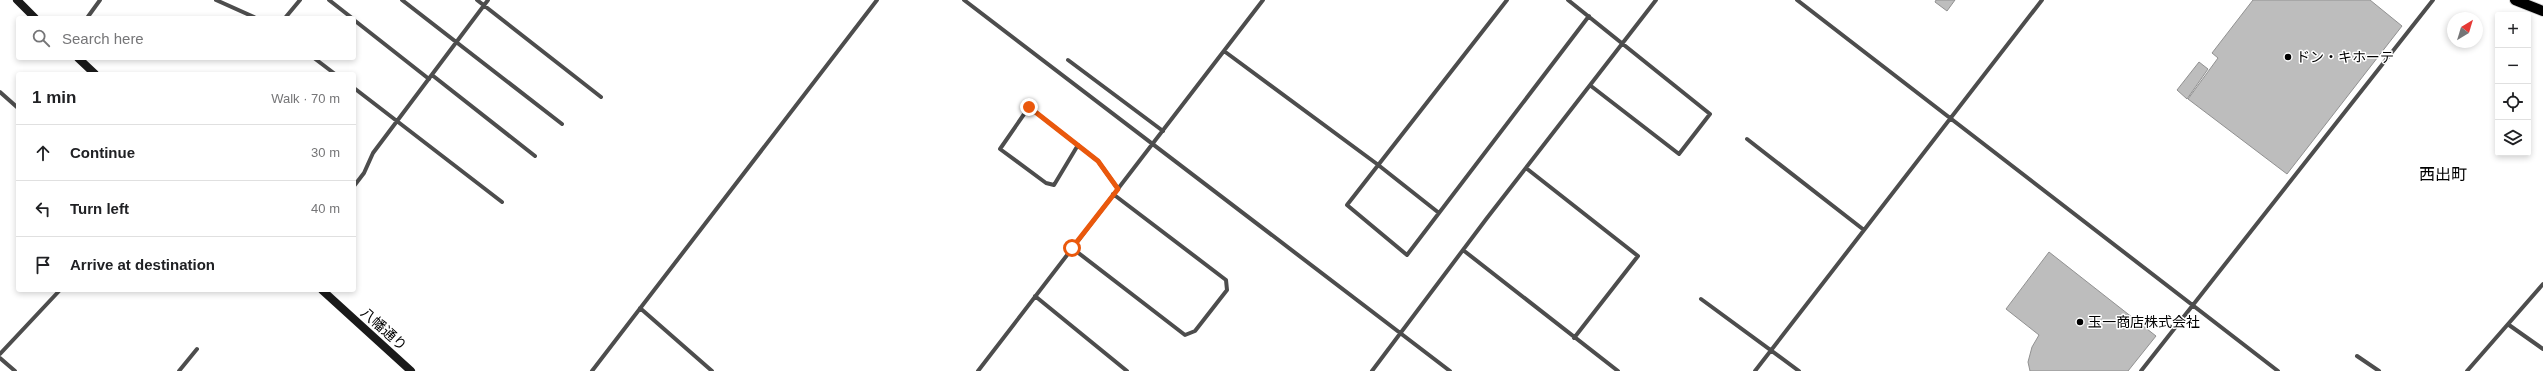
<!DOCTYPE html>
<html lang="en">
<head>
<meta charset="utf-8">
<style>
  :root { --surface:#fff; --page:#f2f2f2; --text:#202124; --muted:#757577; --line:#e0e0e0 }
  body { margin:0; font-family:Helvetica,"Noto Sans JP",sans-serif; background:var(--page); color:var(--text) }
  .controls { position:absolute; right:12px; top:12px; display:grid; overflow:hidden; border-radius:4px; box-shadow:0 2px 6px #0003 }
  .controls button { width:36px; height:36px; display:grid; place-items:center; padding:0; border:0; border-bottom:1px solid var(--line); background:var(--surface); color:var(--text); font:20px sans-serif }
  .compass { position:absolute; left:2447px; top:12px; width:36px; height:36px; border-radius:50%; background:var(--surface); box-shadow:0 2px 6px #0003; rotate:38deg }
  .stop { position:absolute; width:12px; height:12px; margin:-9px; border:3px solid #ea580c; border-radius:50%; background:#fff }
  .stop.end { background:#ea580c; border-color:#fff; box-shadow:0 1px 4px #0008 }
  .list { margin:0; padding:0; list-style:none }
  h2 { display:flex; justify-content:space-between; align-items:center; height:52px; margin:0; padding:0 16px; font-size:17px }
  h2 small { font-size:13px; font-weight:400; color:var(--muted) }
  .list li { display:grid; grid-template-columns:26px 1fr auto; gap:12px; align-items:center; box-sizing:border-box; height:56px; padding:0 16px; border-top:1px solid var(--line) }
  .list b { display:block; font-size:15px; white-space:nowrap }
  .list em { font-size:13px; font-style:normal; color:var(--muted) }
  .icon { flex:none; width:22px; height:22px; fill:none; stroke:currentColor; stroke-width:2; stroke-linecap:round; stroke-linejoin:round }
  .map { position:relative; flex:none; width:2543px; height:371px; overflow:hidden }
  .search { position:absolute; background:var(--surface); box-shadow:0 2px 6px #0003; left:16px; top:16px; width:340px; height:44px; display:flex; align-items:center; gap:10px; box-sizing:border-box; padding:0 14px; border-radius:4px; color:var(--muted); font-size:15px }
  .panel { position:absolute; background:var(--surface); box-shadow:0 2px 6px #0003; left:16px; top:72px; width:340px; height:220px; border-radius:4px }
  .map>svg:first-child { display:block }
  .building { fill:#bdbdbd; stroke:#919191 }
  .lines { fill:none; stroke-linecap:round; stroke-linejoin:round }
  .primary-casing { stroke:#dbdbdb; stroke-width:12 }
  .street { stroke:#4d4d4d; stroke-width:4 }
  .secondary { stroke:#1a1a1a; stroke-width:8 }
  .primary { stroke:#000; stroke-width:10 }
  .route { stroke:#ea580c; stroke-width:5 }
  .poi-dot { fill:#000; stroke:#fff; stroke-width:1.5 }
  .labels { text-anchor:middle; stroke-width:3; stroke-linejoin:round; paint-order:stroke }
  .poi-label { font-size:14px; fill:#000; stroke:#fff; text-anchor:start }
  .street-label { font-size:14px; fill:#000; stroke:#fff }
  .quarter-label { font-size:16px; fill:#000; stroke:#fff }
</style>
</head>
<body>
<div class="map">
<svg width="2543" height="371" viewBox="0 0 2543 371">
  <rect width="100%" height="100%" fill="#fff"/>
  <path class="building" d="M1936 0H1955L1947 11 1935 2Z
    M2253 0H2370L2402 26 2287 174 2188 99 2218 58 2212 53Z
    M2199 62 2208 69 2187 99 2177 90Z
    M2049 252 2156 336 2128 371H2030L2028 362 2032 347 2039 335 2006 309Z"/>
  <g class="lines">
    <g class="primary-casing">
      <path id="primary" d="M2515 0 2543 11"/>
    </g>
    <path class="street" d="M216 0 256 18
      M329 0 352 18
      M402 0 562 124
      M477 0 601 97
      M964 0 1450 371
      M1507 0 1347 205 1407 255 1589 16
      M1568 0 1710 114 1679 154 1591 86
      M1797 0 2278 371
      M87 18 100 0
      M285 18 300 0
      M354 20 429 79
      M1224 51 1377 164 1439 213
      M314 58 335 74
      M1068 60 1163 131
      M432 75 535 156
      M354 88 502 202
      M0 92 18 108
      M1747 139 1864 230
      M1078 145 1054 185 1046 183 1000 149 1029 107 1098 161 1118 189
      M1526 168 1638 256 1574 338
      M354 186 364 173 373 153 488 0
      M1072 248 1185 335 1195 331 1227 290 1226 280 1113 194
      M1463 250 1618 371
      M1035 296 1127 371
      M1701 299 1799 371
      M640 308 712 371
      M2509 325 2543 349
      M0 354 60 290
      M2357 356 2379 371
      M0 358 15 371
      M179 371 197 349
      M592 371 877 0
      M978 371 1263 0
      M1372 371 1487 218 1656 0
      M1755 371 2042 0
      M2141 371 2433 0
      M2467 371 2543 284"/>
    <path class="secondary" d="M17 0 35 18
      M78 58 95 74
      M322 290 411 371"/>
    <use href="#primary" class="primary"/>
  </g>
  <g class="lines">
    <path class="route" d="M1029 107 1098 161 1118 189 1072 248"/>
  </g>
  <g class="poi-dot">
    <circle cx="2288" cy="57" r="4"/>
    <circle cx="2080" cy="322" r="4"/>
  </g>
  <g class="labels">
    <g class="poi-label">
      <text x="2296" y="62">ドン・キホーテ</text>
      <text x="2088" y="327">玉一商店株式会社</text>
    </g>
    <g class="street-label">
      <text transform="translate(384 329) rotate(42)" y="5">八幡通り</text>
    </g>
    <g class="quarter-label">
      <text x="2443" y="180">西出町</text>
    </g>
  </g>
</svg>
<div class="controls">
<button>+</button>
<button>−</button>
<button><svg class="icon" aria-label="locate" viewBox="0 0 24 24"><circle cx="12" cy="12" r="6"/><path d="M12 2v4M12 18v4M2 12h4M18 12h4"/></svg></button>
<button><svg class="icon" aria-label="layers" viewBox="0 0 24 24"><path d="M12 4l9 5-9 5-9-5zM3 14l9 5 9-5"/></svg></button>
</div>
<svg class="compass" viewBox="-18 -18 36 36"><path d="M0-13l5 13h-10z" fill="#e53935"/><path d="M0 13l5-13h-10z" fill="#757577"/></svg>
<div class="stop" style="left:1072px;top:248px"></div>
<div class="stop end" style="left:1029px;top:107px"></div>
<div class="search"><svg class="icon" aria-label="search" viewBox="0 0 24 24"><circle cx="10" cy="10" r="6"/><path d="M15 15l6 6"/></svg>Search here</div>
<section class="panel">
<h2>1 min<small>Walk · 70 m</small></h2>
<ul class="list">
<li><svg class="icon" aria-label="ahead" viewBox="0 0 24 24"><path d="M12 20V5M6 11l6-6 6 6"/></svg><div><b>Continue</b></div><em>30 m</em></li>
<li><svg class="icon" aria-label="left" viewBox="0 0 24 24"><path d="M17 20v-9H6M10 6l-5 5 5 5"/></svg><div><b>Turn left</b></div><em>40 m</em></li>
<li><svg class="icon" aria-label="arrive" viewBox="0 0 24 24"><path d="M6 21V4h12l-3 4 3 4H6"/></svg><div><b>Arrive at destination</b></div></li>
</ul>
</section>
</div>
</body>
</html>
